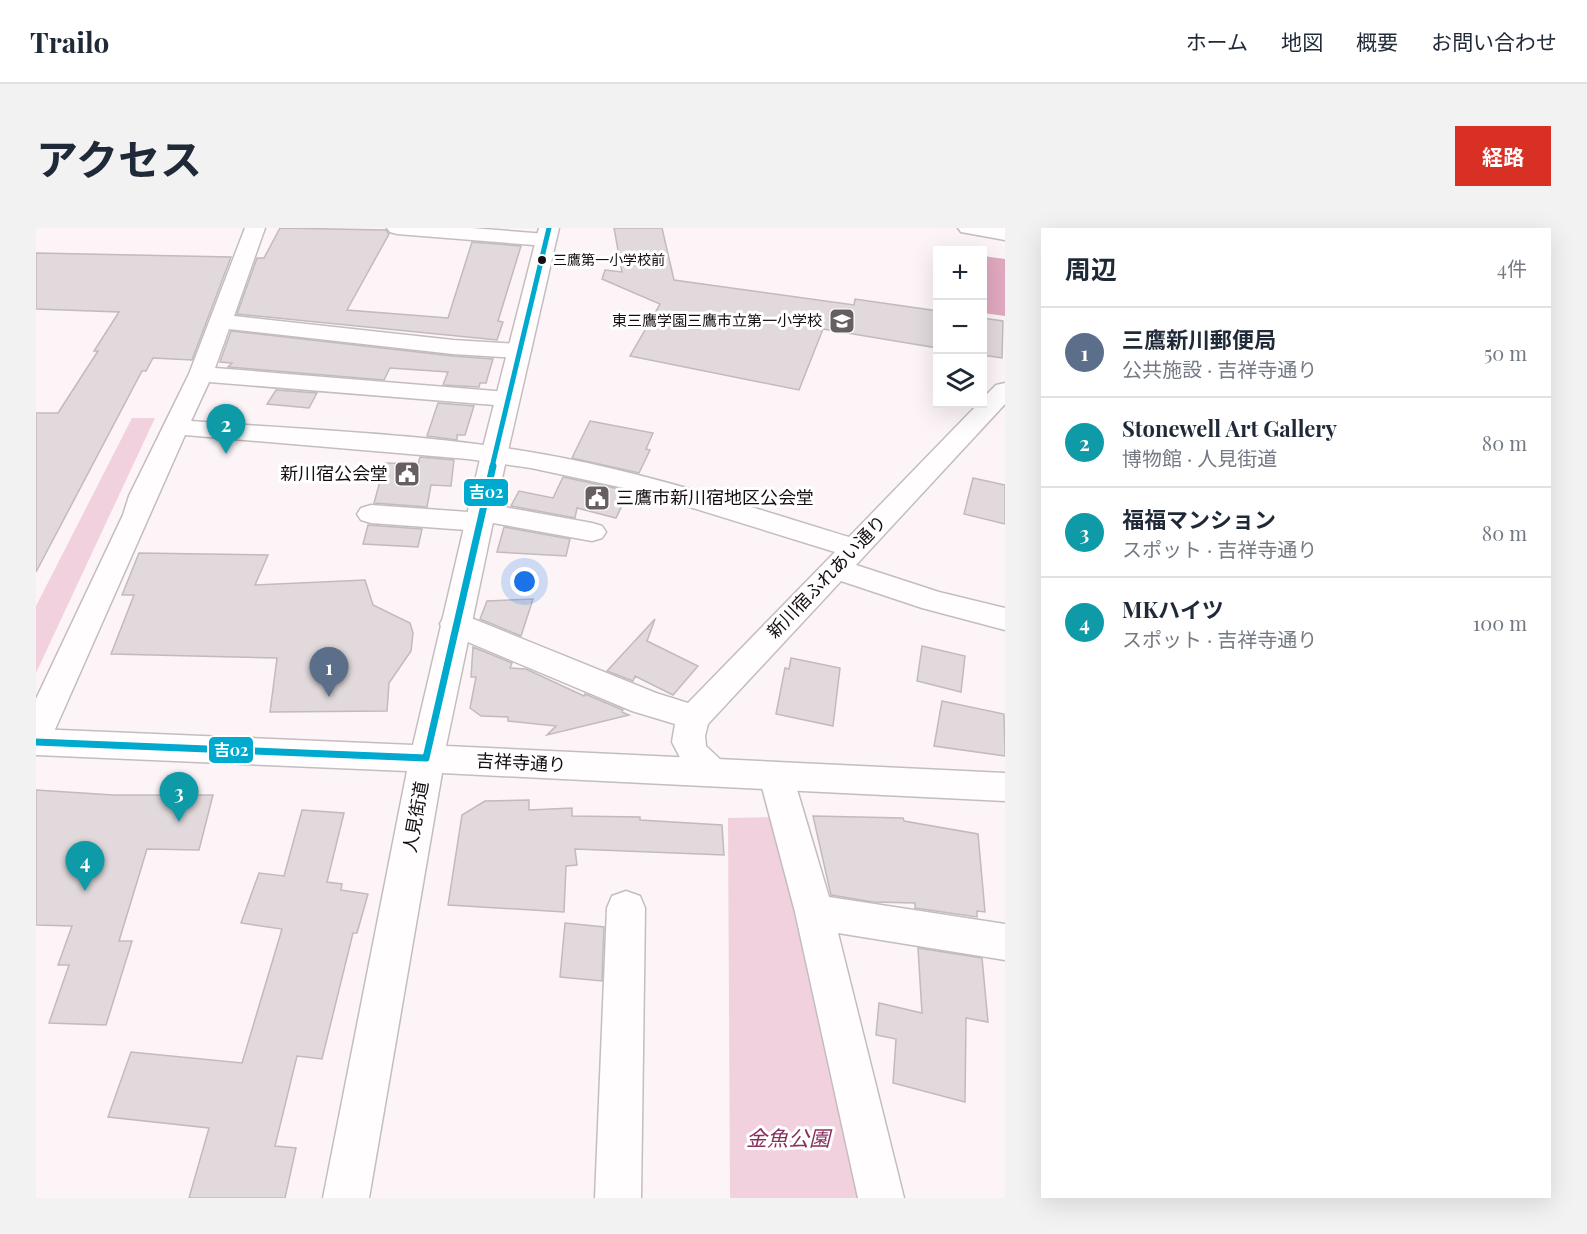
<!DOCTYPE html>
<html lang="ja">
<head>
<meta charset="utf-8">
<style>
  :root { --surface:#fff; --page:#f2f2f3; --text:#1f2937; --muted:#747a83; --line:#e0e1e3; --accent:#d93025 }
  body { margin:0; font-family:"Playfair Display","Noto Sans JP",serif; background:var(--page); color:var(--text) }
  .controls { position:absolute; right:18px; top:18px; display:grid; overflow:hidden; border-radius:0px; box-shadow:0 6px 24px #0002 }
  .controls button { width:54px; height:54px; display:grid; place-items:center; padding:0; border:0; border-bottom:2px solid var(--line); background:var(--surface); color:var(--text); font:30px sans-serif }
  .you { position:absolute; left:489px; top:354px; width:21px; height:21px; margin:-15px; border:4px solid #fff; border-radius:50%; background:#1a73e8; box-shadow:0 0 0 9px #1a73e833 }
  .badge { display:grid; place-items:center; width:39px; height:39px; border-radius:50%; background:var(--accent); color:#fff; font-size:20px; font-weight:700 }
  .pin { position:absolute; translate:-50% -50px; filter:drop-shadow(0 2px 3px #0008) }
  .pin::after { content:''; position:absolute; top:32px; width:21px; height:18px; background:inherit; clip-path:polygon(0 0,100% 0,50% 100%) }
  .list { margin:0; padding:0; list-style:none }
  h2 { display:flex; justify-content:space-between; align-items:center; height:78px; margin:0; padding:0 24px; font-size:26px }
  h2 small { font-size:20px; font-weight:400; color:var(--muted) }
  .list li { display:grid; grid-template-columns:39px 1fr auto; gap:18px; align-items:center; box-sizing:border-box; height:90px; padding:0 24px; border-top:2px solid var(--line) }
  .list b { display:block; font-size:22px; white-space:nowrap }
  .list p { margin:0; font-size:20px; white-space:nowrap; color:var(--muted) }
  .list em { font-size:20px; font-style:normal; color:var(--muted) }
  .icon { flex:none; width:33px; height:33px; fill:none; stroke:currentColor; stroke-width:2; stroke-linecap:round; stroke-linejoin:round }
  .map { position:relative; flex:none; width:969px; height:970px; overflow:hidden; border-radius:0px }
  header { display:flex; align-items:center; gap:36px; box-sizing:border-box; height:84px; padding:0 30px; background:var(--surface); border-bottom:2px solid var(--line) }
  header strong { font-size:28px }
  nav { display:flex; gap:33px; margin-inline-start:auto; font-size:21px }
  .intro { display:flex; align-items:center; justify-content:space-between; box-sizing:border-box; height:144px; padding:0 36px }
  h1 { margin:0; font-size:42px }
  .button { padding:15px 27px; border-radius:0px; background:var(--accent); color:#fff; font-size:21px; font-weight:700 }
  main { display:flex; gap:36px; padding:0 36px }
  aside { flex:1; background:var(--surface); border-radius:0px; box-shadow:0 6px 24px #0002 }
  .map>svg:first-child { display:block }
  .green { fill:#f2d1de }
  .water { fill:#e0a9c0 }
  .building { fill:#e1d9dc; stroke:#c2babd; stroke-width:1.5 }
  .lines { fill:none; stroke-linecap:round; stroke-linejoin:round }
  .minor-casing { stroke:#c4bdc0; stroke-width:3 }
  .major-casing { stroke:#c4bdc0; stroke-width:3 }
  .minor { fill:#fffdfe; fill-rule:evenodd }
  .major { fill:#fffdfe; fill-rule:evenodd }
  .bus-1-far1-casing { stroke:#fff; stroke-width:8 }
  .bus-1-casing { stroke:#fff; stroke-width:11 }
  .bus-1-far1 { stroke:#00a9ce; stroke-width:5 }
  .bus-1 { stroke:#00a9ce; stroke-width:7 }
  .bus-dot { fill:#150d10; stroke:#fff; stroke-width:2 }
  .labels { text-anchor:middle; stroke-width:6; stroke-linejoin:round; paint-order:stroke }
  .far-bus-label { font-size:14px; fill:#150d10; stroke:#fff; text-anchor:start }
  .far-poi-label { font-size:15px; fill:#150d10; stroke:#fff; text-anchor:end }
  .poi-label { font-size:18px; fill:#150d10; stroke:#fff; text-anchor:end }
  .street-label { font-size:18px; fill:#150d10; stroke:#fff }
  .near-park-label { font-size:21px; font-style:italic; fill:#882f5c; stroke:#fff }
  .line-badge { stroke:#fff; stroke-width:2 }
  .badge-label { font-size:16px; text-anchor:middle; font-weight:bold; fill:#fff }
</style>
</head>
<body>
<header>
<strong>Trailo</strong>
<nav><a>ホーム</a><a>地図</a><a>概要</a><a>お問い合わせ</a></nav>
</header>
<div class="intro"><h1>アクセス</h1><a class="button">経路</a></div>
<main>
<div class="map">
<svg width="969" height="970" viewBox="0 0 969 970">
  <rect width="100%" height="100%" fill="#fcf4f7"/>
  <path class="green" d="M96 190H119L0 445V378Z
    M734 589 759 685 826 970H694L692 590Z"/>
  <path class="water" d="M947 28 969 31V88L947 85Z"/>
  <path class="building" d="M244 0 350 2 353 6 311 82 412 90 436 14 485 18 462 93 467 94 461 112 201 86 221 30H228Z
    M578 0H626L638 52 818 77 819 71 902 83V120L787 101 763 162 594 128 624 76 566 51 569 42 586 44Z
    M0 25 195 29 156 132 117 130 110 143H106L0 344V185H22L62 123H58L83 84 0 81Z
    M946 90 967 93 966 130 946 127Z
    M195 103 417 128 457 131 450 155H444L443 159 407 157 412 144 354 140 348 152 192 139 196 135 184 134Z
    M240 162 281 165 273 180 231 176Z
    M402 175 438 178 429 207H421V212L391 208Z
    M554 193 617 205 610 221 614 222 603 245 536 230Z
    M384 229 418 232 415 258 395 257 391 279 338 275 349 235 382 236Z
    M527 249 593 263 580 290 541 280 539 290 475 278 483 263 517 270Z
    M937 250 969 257V296L928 286Z
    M332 297 386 301 382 319 327 316Z
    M468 299 534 311 530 328 461 324Z
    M103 325 232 327 219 357 329 352 337 377 374 395 377 405 375 423 353 455 351 483 234 484 241 430 75 426 98 367H86Z
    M497 371 485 408 444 391 451 373Z
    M619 391 611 413 662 438 637 467 599 448 597 453 571 443Z
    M886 418 929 428 925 464 881 453Z
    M437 419 476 435 474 440 490 441 548 468 549 466 587 482 586 484 593 487 511 507 520 498 472 493V489L445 488 434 480 440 449H435Z
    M755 430 804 440 797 498 740 486 749 440 753 441Z
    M906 473 968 486 969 528 898 518Z
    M0 562 77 567H177L163 622 111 621 83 713H96L70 797 13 795 33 737H22L36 698 0 697Z
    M493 572V582L536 580V588L604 589V592L686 597 688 627 539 621 541 637 530 638 528 684 412 677 426 587 449 573Z
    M266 582 308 585 291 654 306 656 305 662 332 666 321 705H317L286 831 261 828 239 918 260 920 249 970H153L173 900 72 889 95 824 206 835 246 701 205 695 223 645 248 648Z
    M777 588 867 590 868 593 942 606 949 684 941 683V689L879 680V675L837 674 795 667Z
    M529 695 568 699 566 753 524 749Z
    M882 720 946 730 952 794 930 790 929 874 857 855 860 811 840 807 843 775 886 785Z"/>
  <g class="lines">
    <g class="minor-casing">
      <path id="minor" d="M209 0H229L198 88 417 112 483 116 491 118 495 123 491 128 483 130 417 126 193 101 179 140 471 164 480 166 483 171 480 176 471 178 173 154 155 193C268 202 382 205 494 224 603 242 708 277 813 309L942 176H946V171L960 157 969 155V176L820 337 903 364 969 380V402L886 380 805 353 672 496 669 508 670 518 687 534 692 544 687 554 675 558 663 554 650 541 636 514 639 496 596 483 408 404 404 396 408 388 419 385 430 388 620 465 652 475 799 324 602 263 495 240 432 231 149 207 17 506 12 515 0 519V471L87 287 93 268 153 146Z
        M351 0H436L510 6 517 8 520 12 517 16 510 18 361 6 354 4Z
        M922 0H969V12L925 4Z
        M446 275 556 295 566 298 570 304 566 310 556 313 457 295 454 300 444 303 335 295 325 292 321 286 325 280 335 277 432 284 436 278Z
        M740 534 752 538 757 548 793 669 969 696V732L802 705 868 970H822L759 684 723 548 728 538Z
        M590 663 604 668 609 680 605 970H559L571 680 576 668Z"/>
    </g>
    <g class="major-casing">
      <path id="major" d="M503 0H523L471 227 410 518 969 545V573L406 545 333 970H287L371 543 0 527V501L377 517 445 227Z"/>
    </g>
    <use href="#minor" class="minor"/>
    <use href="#major" class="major"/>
    <g class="bus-1-far1-casing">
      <path id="bus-1-far1" d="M456 239 513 0"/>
    </g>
    <g class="bus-1-casing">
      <path id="bus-1" d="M0 514 390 530
        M390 530 457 238"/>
    </g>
    <use href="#bus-1-far1" class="bus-1-far1"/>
    <use href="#bus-1" class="bus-1"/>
  </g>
  <defs>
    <g id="school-square" transform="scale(1.35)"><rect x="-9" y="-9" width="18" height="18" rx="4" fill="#665e61" stroke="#fff"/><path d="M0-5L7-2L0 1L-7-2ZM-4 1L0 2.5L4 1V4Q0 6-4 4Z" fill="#fff"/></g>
    <g id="civic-square" transform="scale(1.35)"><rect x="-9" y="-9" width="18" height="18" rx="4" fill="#665e61" stroke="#fff"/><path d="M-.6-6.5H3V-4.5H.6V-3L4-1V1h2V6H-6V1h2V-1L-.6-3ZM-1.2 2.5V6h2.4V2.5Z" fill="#fff"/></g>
  </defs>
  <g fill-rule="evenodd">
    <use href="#school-square" x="806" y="93"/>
    <use href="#civic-square" x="371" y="246"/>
    <use href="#civic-square" x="561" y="270"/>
  </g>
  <circle class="bus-dot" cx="506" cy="32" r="5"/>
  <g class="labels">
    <g class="far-bus-label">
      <text x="517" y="37">三鷹第一小学校前</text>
    </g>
    <g class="far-poi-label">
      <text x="786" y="98">東三鷹学園三鷹市立第一小学校</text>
    </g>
    <g class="poi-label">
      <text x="352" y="252">新川宿公会堂</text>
      <text x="580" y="276" text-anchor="start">三鷹市新川宿地区公会堂</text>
    </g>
    <g class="street-label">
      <text transform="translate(791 349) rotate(-46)" y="6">新川宿ふれあい通り</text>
      <text transform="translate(485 535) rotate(3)" y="6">吉祥寺通り</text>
      <text transform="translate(380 589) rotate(-80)" y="6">人見街道</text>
    </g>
    <g class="near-park-label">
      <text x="752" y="918">金魚公園</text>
    </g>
  </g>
  <g class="line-badge">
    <rect x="427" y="250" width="46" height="29" rx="6" fill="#00a9ce"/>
    <rect x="172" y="508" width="46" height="28" rx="6" fill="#00a9ce"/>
  </g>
  <g class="badge-label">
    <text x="450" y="270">吉02</text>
    <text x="195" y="528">吉02</text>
  </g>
</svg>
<div class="controls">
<button>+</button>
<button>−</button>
<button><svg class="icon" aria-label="layers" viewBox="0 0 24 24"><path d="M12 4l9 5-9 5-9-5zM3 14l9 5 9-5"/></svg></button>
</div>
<div class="you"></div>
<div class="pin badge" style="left:293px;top:469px;background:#5c6f8a">1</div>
<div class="pin badge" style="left:190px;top:226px;background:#0f9aa8">2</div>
<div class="pin badge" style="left:143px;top:594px;background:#0f9aa8">3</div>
<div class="pin badge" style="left:49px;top:663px;background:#0f9aa8">4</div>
</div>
<aside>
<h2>周辺<small>4件</small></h2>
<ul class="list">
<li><span class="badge" style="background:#5c6f8a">1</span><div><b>三鷹新川郵便局</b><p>公共施設 · 吉祥寺通り</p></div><em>50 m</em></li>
<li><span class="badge" style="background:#0f9aa8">2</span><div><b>Stonewell Art Gallery</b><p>博物館 · 人見街道</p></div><em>80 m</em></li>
<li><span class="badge" style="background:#0f9aa8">3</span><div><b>福福マンション</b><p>スポット · 吉祥寺通り</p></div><em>80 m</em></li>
<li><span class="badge" style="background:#0f9aa8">4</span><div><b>MKハイツ</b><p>スポット · 吉祥寺通り</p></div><em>100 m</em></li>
</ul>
</aside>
</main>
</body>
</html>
